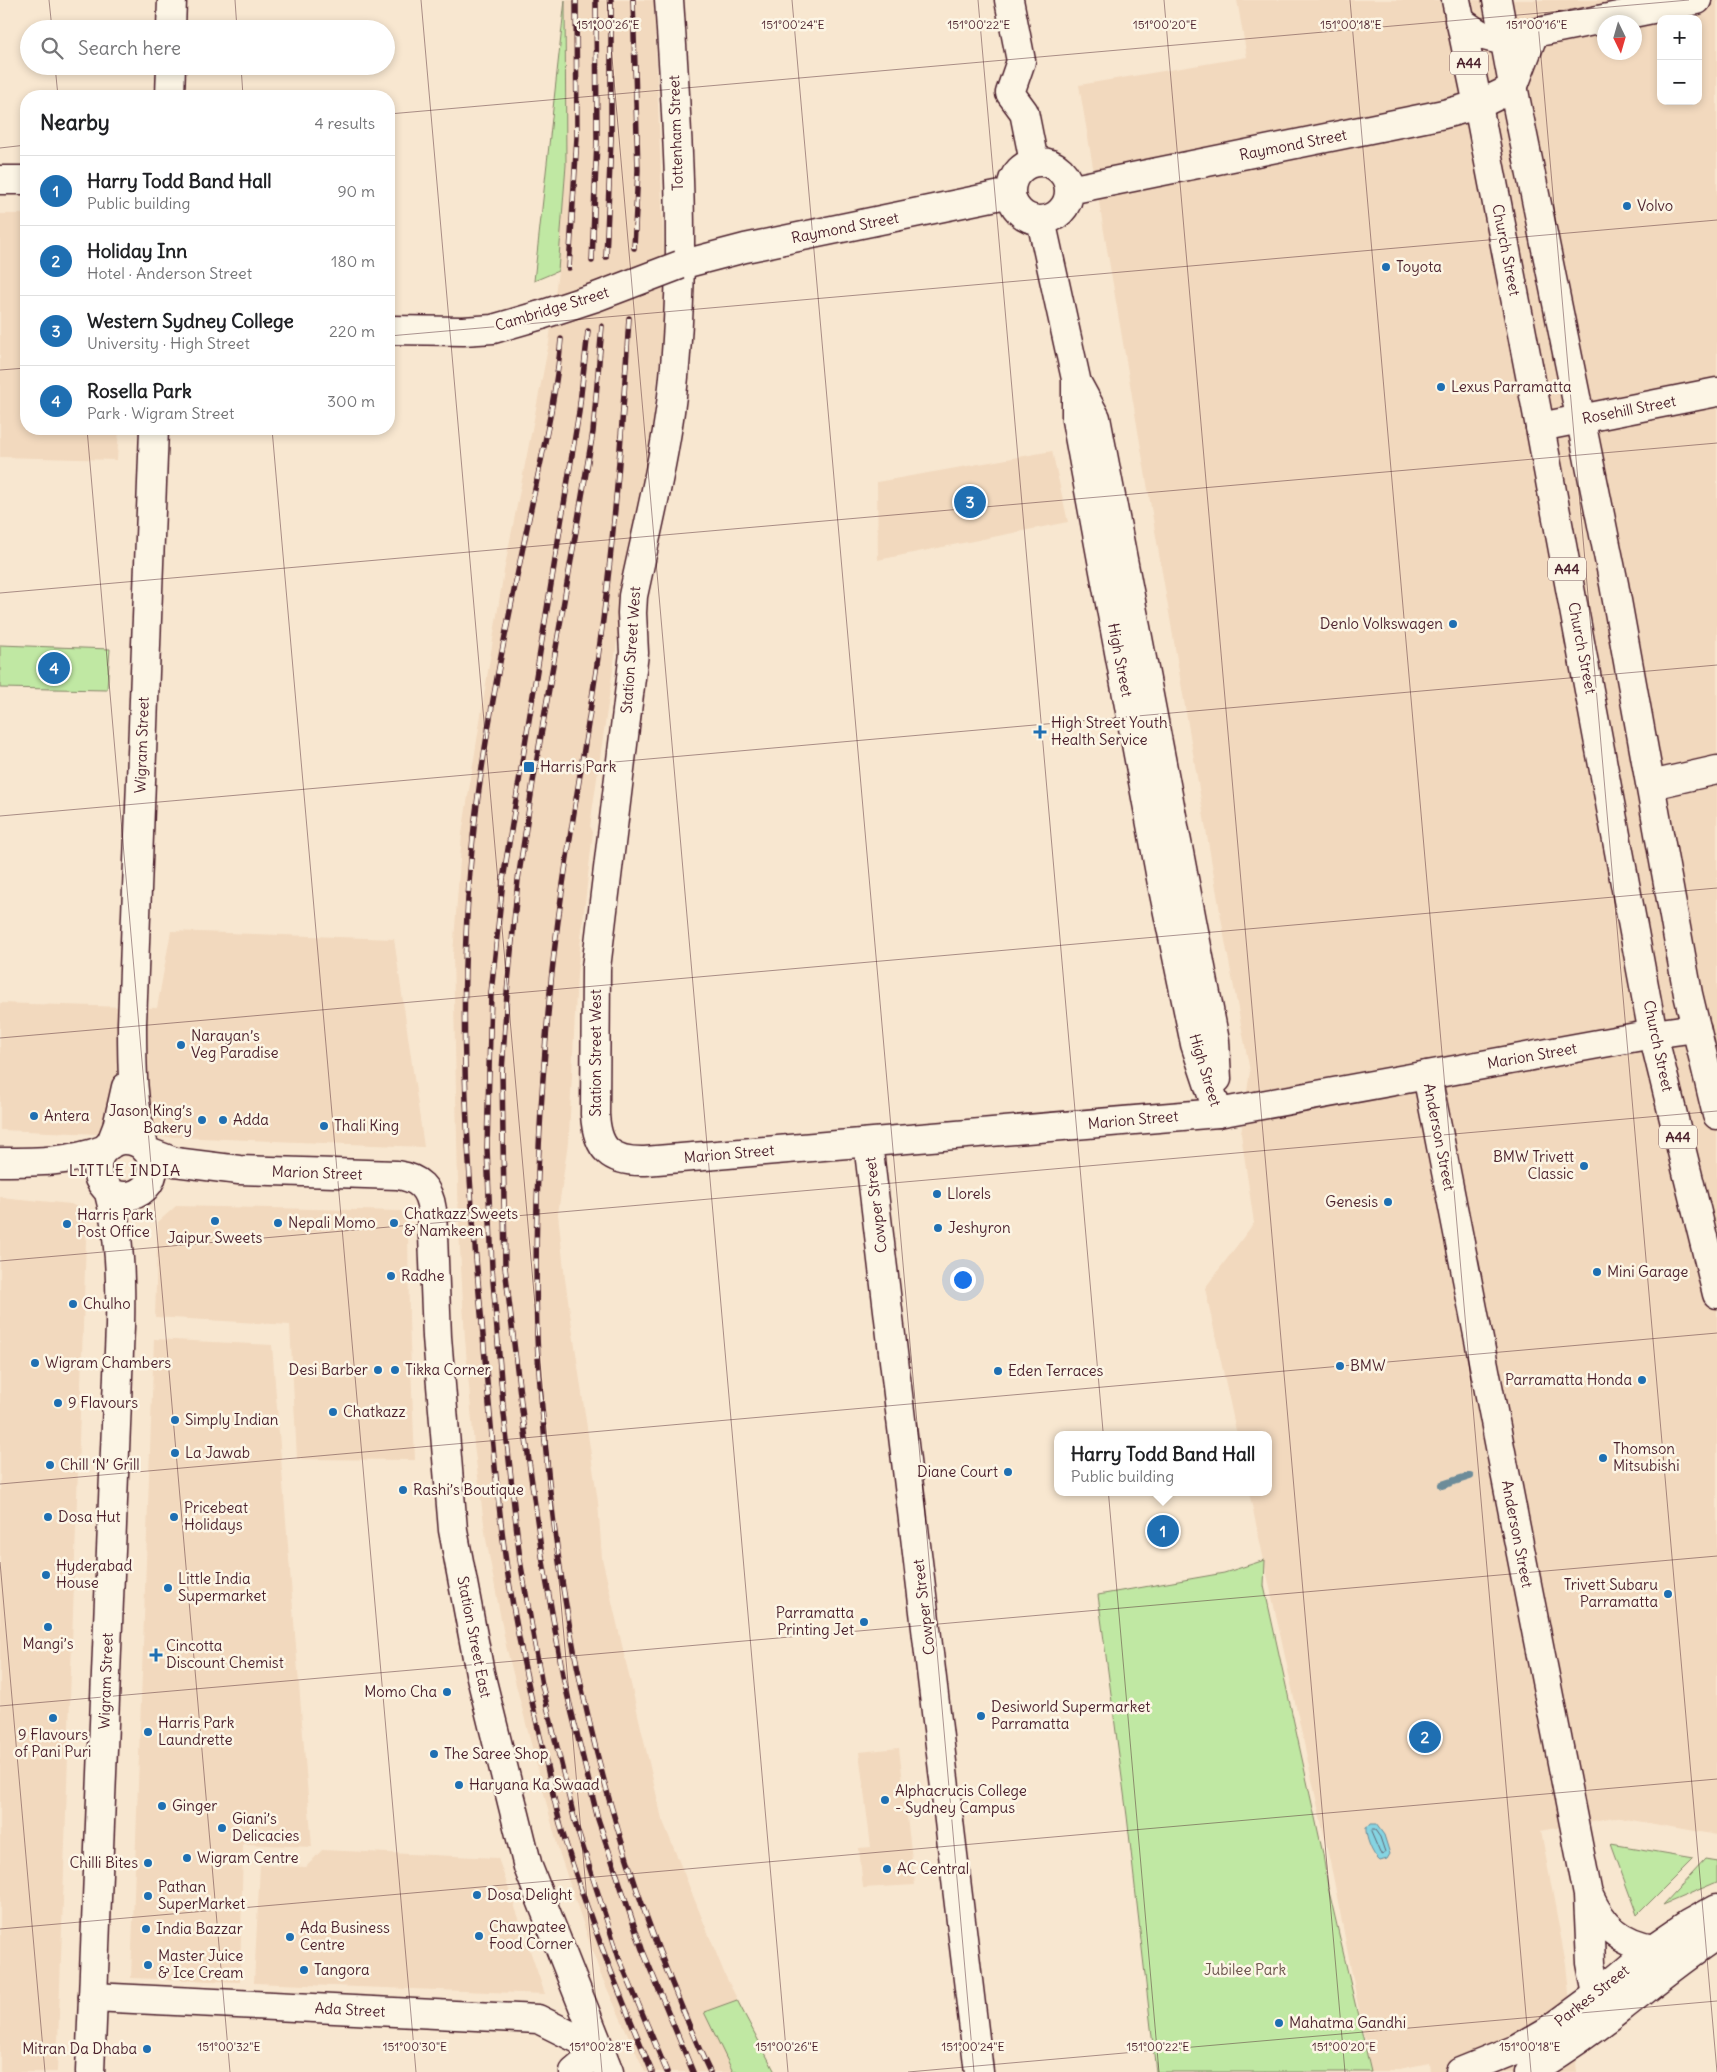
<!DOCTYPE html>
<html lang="en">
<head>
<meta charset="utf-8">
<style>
  :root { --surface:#fff; --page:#f2f2f2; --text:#202124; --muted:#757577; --line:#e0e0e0; --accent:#1f6fb2 }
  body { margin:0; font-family:Delius,sans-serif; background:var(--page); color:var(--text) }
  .controls { position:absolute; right:15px; top:15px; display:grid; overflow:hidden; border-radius:10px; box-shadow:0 2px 8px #0003 }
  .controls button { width:45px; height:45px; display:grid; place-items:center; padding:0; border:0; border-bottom:1px solid var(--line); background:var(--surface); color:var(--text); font:25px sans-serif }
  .compass { position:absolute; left:1597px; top:15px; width:45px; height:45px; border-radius:50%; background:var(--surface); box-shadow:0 2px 8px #0003; rotate:175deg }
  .you { position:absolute; left:962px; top:1279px; width:18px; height:18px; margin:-12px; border:4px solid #fff; border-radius:50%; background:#1a73e8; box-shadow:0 0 0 8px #1a73e833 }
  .badge { display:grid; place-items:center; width:32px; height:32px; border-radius:50%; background:var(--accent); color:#fff; font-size:16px; font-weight:700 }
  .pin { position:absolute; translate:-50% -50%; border:2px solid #fff; box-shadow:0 1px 5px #0006 }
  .popup { position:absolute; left:1054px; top:1431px; width:218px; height:65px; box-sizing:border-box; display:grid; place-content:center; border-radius:10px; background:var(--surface); filter:drop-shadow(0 1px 4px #0005); font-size:16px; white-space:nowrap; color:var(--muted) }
  .popup b { font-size:19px; color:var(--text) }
  .popup::after { content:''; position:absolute; left:50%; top:100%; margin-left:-10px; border:10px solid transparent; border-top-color:var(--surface) }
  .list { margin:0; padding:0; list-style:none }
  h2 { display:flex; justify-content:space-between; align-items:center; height:65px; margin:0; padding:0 20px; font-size:21px }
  h2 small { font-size:16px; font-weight:400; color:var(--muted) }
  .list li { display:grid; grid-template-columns:32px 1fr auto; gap:15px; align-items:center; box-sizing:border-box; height:70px; padding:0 20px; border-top:1px solid var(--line) }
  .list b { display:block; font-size:19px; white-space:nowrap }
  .list p { margin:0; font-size:16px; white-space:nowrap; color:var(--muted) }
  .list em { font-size:16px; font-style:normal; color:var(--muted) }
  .icon { flex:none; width:28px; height:28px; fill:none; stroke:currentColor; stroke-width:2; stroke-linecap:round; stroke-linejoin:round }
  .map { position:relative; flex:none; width:1717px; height:2072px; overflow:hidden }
  .search { position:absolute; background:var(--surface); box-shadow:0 2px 8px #0003; left:20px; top:20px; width:375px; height:55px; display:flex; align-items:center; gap:12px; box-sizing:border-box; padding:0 18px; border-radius:28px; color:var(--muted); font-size:19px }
  .panel { position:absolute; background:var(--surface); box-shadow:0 2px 8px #0003; left:20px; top:90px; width:375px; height:345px; border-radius:20px }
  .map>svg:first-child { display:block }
  .built { fill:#f2d9be; fill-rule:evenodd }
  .green { fill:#c0e8a3; stroke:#858467 }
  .water { fill:#85d4e2; stroke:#6d8c99 }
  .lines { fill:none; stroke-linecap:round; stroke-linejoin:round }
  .shore { stroke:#626774; stroke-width:1 }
  .stream { stroke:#6d8c99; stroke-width:8 }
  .street-casing { stroke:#4a1f2b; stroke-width:31 }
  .secondary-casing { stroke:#4a1f2b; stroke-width:31 }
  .primary-casing { stroke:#4a1f2b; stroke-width:31 }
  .highway-casing { stroke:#4a1f2b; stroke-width:31 }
  .street { stroke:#fcf5e5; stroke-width:28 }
  .secondary { stroke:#fcf5e5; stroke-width:28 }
  .primary { stroke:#fcf5e5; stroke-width:28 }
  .highway { stroke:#fcf5e5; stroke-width:28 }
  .rail-casing { stroke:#4a1f2b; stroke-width:5.5 }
  .rail { stroke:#fcf5e5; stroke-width:4; stroke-dasharray:11; stroke-linecap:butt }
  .secondary-bridge-casing { stroke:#4a1f2b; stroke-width:31; stroke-linecap:butt }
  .secondary-bridge { stroke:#fcf5e5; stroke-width:28 }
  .ticks { fill:none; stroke:#4a1f2b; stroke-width:1; stroke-opacity:0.45 }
  .poi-dot { fill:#1f6fb2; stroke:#fcf5e5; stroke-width:2 }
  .labels { text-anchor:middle; stroke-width:5; stroke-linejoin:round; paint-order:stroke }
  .shield { fill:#fcf5e5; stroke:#7f5f63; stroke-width:1 }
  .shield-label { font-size:14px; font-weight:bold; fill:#4a1f2b }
  .street-label { font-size:15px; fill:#4a1f2b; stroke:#fcf5e5 }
  .poi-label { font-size:15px; fill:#4a1f2b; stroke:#fcf5e5; text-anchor:start }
  .park-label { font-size:15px; fill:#685149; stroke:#fcf5e5 }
  .neighbourhood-label { font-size:16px; letter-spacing:1px; fill:#4a1f2b; stroke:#fcf5e5 }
  .ticks-label { font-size:12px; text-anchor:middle; fill:#4a1f2b; stroke:#fcf5e5; stroke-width:5; stroke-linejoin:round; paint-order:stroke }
</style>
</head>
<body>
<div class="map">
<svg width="1717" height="2072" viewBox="0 0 1717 2072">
  <rect width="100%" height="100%" fill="#f8e7d0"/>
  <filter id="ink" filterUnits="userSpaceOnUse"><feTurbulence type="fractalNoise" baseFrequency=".02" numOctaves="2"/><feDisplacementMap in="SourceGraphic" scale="10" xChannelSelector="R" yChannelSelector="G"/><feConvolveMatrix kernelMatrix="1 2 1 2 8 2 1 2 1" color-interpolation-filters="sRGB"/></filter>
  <g filter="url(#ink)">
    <path class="built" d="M566 0H654L666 306 641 524 625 588 590 826 593 832 577 974 569 1135 558 1214 565 1279 598 1502 602 1558 662 1819 725 1975 774 2072H645L600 1973 559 1852 506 1646 486 1539 474 1445 465 1339 459 1230 453 954 462 834 504 571 549 343 558 271 566 165Z
      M1237 0H1717V1835L1614 1817 1541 1831 1566 1964 1577 2072H1430L1429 2063 1385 2072H1371L1333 1876 1249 1492H1268V1435H1237L1205 1288 1254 1223 1241 1134 1250 1071 1225 941 1079 85 1247 57ZM1661 19H1698V101H1661ZM1604 22H1634V52H1604Z
      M0 214H26V429H119L117 460 0 457Z
      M1052 451 1068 522 878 560 877 482Z
      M171 931 394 939 424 1147 0 1130V1003L157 1008Z
      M0 1197 71 1204 87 1212 57 2072H0Z
      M176 1206 401 1211 408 1224 409 1320 415 1460 297 1459 290 1325 155 1317 158 1222Z
      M154 1339 272 1345 312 1847 243 1844 240 1982 131 1978Z
      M899 1748 915 1885 863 1888 859 1848 871 1847 859 1752Z
      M322 1850 498 1858 545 1994 254 1983 260 1865 306 1867Z"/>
    <path class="green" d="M565 0 566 165 558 271 534 281Z
      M0 645 110 649 107 690 0 688Z
      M1265 1560 1264 1586 1323 1854 1328 1887 1371 2072H1156L1127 1816 1098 1595 1224 1573Z
      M1611 1844 1694 1858 1637 1915Z
      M1705 1860 1717 1862V1882L1663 1905Z
      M737 2000 775 2072H733L704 2012Z"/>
    <path class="water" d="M1371 1824H1376L1384 1835 1390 1854 1387 1859 1380 1861C1372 1855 1365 1836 1366 1827Z"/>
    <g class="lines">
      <path class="shore" d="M1372 1830H1375L1380 1837 1385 1852 1383 1855 1380 1853 1371 1832Z"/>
      <path class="stream" d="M1442 1485 1470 1476"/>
      <g class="street-casing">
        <path id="street" d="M669 0C678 132 687 264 672 396 664 463 647 530 633 596L632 613 634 653 596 968 595 1114C597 1149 610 1162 645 1161L1218 1113
          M1009 0 1021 61 1010 93 1024 112 1034 162
          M171 29 172 0
          M170 96 171 66
          M1540 427 1717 392
          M1651 785 1717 770
          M1427 1075 1588 1895 1591 1963 1597 1995
          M868 1143 979 2072
          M110 1145 117 1127 126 1087
          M145 1149C132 1109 132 1066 132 1024L154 429
          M1589 1896C1603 1926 1619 1942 1653 1948
          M93 1997 538 2019 600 2050 574 2072"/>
      </g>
      <g class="secondary-casing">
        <path id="secondary" d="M1459 20C1474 31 1485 40 1504 39L1697 0
          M1011 191a29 29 0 1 1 58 0a29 29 0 1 1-58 0Z
          M0 180H26
          M1069 190 1444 114 1478 105 1513 88 1534 33
          M1041 220 1076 379V420L1162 884 1195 1044 1218 1113
          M680 265 745 248 1011 193
          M389 330 463 331 493 329 541 315
          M1077 383 1096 418 1215 1041 1217 1079
          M1218 1113 1653 1034 1696 1028
          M97 1168a28 28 0 1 1 56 0a28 28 0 1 1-56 0Z
          M148 1152 175 1162 239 1170 397 1175C419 1178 429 1188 432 1210L437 1337 453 1530 480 1673 528 1867 609 2072
          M0 1162C35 1162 73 1162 105 1149
          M90 2072 120 1326C121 1281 120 1233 108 1189"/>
      </g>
      <g class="primary-casing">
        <path id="primary" d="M1460 2072 1517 2049 1548 2031 1597 1995 1653 1948 1688 1924 1717 1908
          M1529 2072C1561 2052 1592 2031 1621 2008 1653 1983 1683 1958 1717 1936"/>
      </g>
      <g class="highway-casing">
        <path id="highway" d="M1456 0 1478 105 1540 427 1653 1034 1717 1294
          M1497 0 1516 101 1614 584 1688 994 1717 1115"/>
      </g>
      <use href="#street" class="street"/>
      <use href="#secondary" class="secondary"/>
      <use href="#primary" class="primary"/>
      <use href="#highway" class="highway"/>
      <g class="rail-casing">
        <path id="rail" d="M633 0 638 170 634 248
          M606 257 611 140V0
          M592 261 597 140 596 0
          M569 268 577 137 576 0
          M629 318C622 431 614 545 598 657 582 772 559 887 549 1003 539 1113 534 1224 537 1335 538 1370 542 1406 545 1442 562 1633 604 1821 678 1998 688 2022 698 2048 710 2072
          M602 326 593 432 533 782 518 880 507 993 502 1072 505 1267 521 1403 542 1556 564 1681 598 1819 642 1949 693 2072
          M588 331 579 412 503 880 491 993 487 1148 492 1268 503 1405 520 1560 542 1685 576 1826 619 1958 667 2072
          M561 339C556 400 540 463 528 523 507 624 486 725 474 828 456 993 466 1160 482 1324 489 1403 495 1483 506 1562 516 1630 530 1696 546 1762 551 1785 556 1809 562 1831 587 1914 619 1993 652 2072"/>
      </g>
      <use href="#rail" class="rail"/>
      <g class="secondary-bridge-casing">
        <path id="secondary-bridge" d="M541 315 596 297 680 265"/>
      </g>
      <use href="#secondary-bridge" class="secondary-bridge"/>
    </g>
  </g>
  <path class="ticks" d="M49 0 52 29M235 0 237 29M421 0 602 2072M607 0 788 2072M792 0 974 2072M978 0 1159 2072M1164 0 1345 2072M1350 0 1531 2072M1536 0 1717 2072M55 66 58 96M241 66 243 96M389 114 1689 0M0 148 26 145M389 336 1717 220M0 370 26 368M87 429 230 2072M272 429 416 2072M0 593 1717 443M0 816 1717 665M0 1038 1717 888M0 1261 1717 1111M0 1484 1717 1333M0 1562 45 2072M0 1706 1717 1556M0 1929 1717 1779M908 2072 1717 2001"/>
  <g class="poi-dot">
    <circle cx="1627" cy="206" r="5"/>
    <circle cx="1386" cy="267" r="5"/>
    <circle cx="1441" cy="387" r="5"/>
    <circle cx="1453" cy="624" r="5"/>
    <path d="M1037.5 724.5h5v5h5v5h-5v5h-5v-5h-5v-5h5z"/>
    <rect x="523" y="761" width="12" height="12" rx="2.5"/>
    <circle cx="181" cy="1045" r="5"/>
    <circle cx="34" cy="1116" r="5"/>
    <circle cx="202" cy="1120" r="5"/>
    <circle cx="223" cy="1120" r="5"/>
    <circle cx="324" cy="1126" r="5"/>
    <circle cx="1584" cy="1166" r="5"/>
    <circle cx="937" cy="1194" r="5"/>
    <circle cx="1388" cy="1202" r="5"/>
    <circle cx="215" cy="1221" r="5"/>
    <circle cx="278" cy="1223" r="5"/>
    <circle cx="394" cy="1223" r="5"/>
    <circle cx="67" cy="1224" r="5"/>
    <circle cx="938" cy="1228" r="5"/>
    <circle cx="1597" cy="1272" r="5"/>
    <circle cx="391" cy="1276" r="5"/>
    <circle cx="73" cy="1304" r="5"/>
    <circle cx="35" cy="1363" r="5"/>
    <circle cx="1340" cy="1366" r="5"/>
    <circle cx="378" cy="1370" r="5"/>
    <circle cx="395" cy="1370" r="5"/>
    <circle cx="998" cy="1371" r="5"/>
    <circle cx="1642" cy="1380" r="5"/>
    <circle cx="58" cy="1403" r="5"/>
    <circle cx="333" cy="1412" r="5"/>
    <circle cx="175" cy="1420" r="5"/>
    <circle cx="175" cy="1453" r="5"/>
    <circle cx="1603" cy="1458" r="5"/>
    <circle cx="50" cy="1465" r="5"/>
    <circle cx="1008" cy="1472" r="5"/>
    <circle cx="403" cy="1490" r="5"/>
    <circle cx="48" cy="1517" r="5"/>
    <circle cx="174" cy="1517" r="5"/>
    <circle cx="46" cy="1575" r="5"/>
    <circle cx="168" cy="1588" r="5"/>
    <circle cx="1668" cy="1594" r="5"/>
    <circle cx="864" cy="1622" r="5"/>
    <circle cx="48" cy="1627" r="5"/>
    <path d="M153.5 1647.5h5v5h5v5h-5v5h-5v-5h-5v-5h5z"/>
    <circle cx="447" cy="1692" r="5"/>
    <circle cx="981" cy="1716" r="5"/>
    <circle cx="53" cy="1718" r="5"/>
    <circle cx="148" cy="1732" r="5"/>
    <circle cx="434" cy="1754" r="5"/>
    <circle cx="459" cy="1785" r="5"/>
    <circle cx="885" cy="1800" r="5"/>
    <circle cx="162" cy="1806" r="5"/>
    <circle cx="222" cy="1828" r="5"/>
    <circle cx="187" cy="1858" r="5"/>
    <circle cx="148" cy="1863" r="5"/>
    <circle cx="887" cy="1869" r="5"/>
    <circle cx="477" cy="1895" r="5"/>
    <circle cx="148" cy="1896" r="5"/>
    <circle cx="146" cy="1929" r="5"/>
    <circle cx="479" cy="1936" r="5"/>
    <circle cx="290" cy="1937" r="5"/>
    <circle cx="148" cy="1965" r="5"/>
    <circle cx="304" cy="1970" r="5"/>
    <circle cx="1279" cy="2023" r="5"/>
    <circle cx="147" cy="2049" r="5"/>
  </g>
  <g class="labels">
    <g class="shield">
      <rect x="1450" y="51.5" width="38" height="23" rx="4"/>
      <rect x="1548" y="557.5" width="38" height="23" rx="4"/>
      <rect x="1659" y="1125.5" width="38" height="23" rx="4"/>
    </g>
    <g class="shield-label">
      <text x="1469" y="68">A44</text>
      <text x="1567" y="574">A44</text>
      <text x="1678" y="1142">A44</text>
    </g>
    <g class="street-label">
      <text transform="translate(676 133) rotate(-92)" y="5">Tottenham Street</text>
      <text transform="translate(1293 145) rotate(-11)" y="5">Raymond Street</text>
      <text transform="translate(845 228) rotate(-11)" y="5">Raymond Street</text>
      <text transform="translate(1506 250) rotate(79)" y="5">Church Street</text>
      <text transform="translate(552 309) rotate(-17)" y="5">Cambridge Street</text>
      <text transform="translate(1629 410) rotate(-11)" y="5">Rosehill Street</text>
      <text transform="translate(1582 648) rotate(79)" y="5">Church Street</text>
      <text transform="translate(631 650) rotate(-86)" y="5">Station Street West</text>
      <text transform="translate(1120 660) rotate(79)" y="5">High Street</text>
      <text transform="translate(142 745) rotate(-88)" y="5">Wigram Street</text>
      <text transform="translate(1658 1046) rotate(78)" y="5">Church Street</text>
      <text transform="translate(596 1053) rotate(-90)" y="5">Station Street West</text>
      <text transform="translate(1532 1056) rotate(-10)" y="5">Marion Street</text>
      <text transform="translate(1205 1070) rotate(73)" y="5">High Street</text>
      <text transform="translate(1133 1120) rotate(-5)" y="5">Marion Street</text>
      <text transform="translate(1439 1137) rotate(79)" y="5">Anderson Street</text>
      <text transform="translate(729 1154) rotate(-5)" y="5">Marion Street</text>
      <text transform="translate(317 1173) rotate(2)" y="5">Marion Street</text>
      <text transform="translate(876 1205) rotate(-97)" y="5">Cowper Street</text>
      <text transform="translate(1517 1534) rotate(79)" y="5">Anderson Street</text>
      <text transform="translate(924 1607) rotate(-97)" y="5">Cowper Street</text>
      <text transform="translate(474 1637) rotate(79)" y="5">Station Street East</text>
      <text transform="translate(106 1681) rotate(-88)" y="5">Wigram Street</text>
      <text transform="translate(1592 1996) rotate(-38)" y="5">Parkes Street</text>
      <text transform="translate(350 2010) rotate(3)" y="5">Ada Street</text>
    </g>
    <g class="poi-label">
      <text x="1637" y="211">Volvo</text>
      <text x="1396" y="272">Toyota</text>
      <text x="1451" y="392">Lexus Parramatta</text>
      <text x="1443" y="629" text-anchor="end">Denlo Volkswagen</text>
      <text x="1051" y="728">High Street Youth<tspan x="1051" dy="17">Health Service</tspan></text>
      <text x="540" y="772">Harris Park</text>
      <text x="191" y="1041">Narayan’s<tspan x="191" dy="17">Veg Paradise</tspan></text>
      <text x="192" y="1116" text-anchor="end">Jason King’s<tspan x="192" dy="17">Bakery</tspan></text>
      <text x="44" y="1121">Antera</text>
      <text x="233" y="1125">Adda</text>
      <text x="334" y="1131">Thali King</text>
      <text x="1574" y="1162" text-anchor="end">BMW Trivett<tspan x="1574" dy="17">Classic</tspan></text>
      <text x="947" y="1199">Llorels</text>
      <text x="1378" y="1207" text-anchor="end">Genesis</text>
      <text x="404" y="1219">Chatkazz Sweets<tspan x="404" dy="17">&amp; Namkeen</tspan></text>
      <text x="77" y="1220">Harris Park<tspan x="77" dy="17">Post Office</tspan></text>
      <text x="288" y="1228">Nepali Momo</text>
      <text x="948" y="1233">Jeshyron</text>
      <text x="215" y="1243" text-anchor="middle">Jaipur Sweets</text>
      <text x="1607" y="1277">Mini Garage</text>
      <text x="401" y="1281">Radhe</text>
      <text x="83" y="1309">Chulho</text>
      <text x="45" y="1368">Wigram Chambers</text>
      <text x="1350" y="1371">BMW</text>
      <text x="368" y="1375" text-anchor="end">Desi Barber</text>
      <text x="405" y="1375">Tikka Corner</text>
      <text x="1008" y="1376">Eden Terraces</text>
      <text x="1632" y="1385" text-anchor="end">Parramatta Honda</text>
      <text x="68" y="1408">9 Flavours</text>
      <text x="343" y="1417">Chatkazz</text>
      <text x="185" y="1425">Simply Indian</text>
      <text x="1613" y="1454">Thomson<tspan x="1613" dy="17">Mitsubishi</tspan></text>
      <text x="185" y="1458">La Jawab</text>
      <text x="60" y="1470">Chill ‘N’ Grill</text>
      <text x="998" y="1477" text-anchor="end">Diane Court</text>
      <text x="413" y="1495">Rashi’s Boutique</text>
      <text x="184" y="1513">Pricebeat<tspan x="184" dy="17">Holidays</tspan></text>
      <text x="58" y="1522">Dosa Hut</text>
      <text x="56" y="1571">Hyderabad<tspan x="56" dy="17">House</tspan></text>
      <text x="178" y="1584">Little India<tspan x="178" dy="17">Supermarket</tspan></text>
      <text x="1658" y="1590" text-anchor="end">Trivett Subaru<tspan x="1658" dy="17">Parramatta</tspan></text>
      <text x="854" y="1618" text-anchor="end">Parramatta<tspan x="854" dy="17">Printing Jet</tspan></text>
      <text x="48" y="1649" text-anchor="middle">Mangi’s</text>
      <text x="166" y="1651">Cincotta<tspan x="166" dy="17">Discount Chemist</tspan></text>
      <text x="437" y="1697" text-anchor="end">Momo Cha</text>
      <text x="991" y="1712">Desiworld Supermarket<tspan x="991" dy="17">Parramatta</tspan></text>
      <text x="158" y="1728">Harris Park<tspan x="158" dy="17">Laundrette</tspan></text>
      <text x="53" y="1740" text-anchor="middle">9 Flavours<tspan x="53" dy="17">of Pani Puri</tspan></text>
      <text x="444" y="1759">The Saree Shop</text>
      <text x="469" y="1790">Haryana Ka Swaad</text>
      <text x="895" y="1796">Alphacrucis College<tspan x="895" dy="17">- Sydney Campus</tspan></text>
      <text x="172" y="1811">Ginger</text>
      <text x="232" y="1824">Giani’s<tspan x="232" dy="17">Delicacies</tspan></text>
      <text x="197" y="1863">Wigram Centre</text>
      <text x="138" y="1868" text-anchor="end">Chilli Bites</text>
      <text x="897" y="1874">AC Central</text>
      <text x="158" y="1892">Pathan<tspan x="158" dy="17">SuperMarket</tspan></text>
      <text x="487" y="1900">Dosa Delight</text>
      <text x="489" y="1932">Chawpatee<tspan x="489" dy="17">Food Corner</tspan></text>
      <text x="300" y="1933">Ada Business<tspan x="300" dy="17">Centre</tspan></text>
      <text x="156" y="1934">India Bazzar</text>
      <text x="158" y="1961">Master Juice<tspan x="158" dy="17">&amp; Ice Cream</tspan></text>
      <text x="314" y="1975">Tangora</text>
      <text x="1289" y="2028">Mahatma Gandhi</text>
      <text x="137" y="2054" text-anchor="end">Mitran Da Dhaba</text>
    </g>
    <g class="park-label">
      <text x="1245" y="1975">Jubilee Park</text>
    </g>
    <g class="neighbourhood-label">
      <text x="125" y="1176">LITTLE INDIA</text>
    </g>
  </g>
  <g class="ticks-label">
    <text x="608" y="29">151°00'26"E</text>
    <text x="793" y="29">151°00'24"E</text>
    <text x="979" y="29">151°00'22"E</text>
    <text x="1165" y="29">151°00'20"E</text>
    <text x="1351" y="29">151°00'18"E</text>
    <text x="1537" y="29">151°00'16"E</text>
    <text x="229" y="2051">151°00'32"E</text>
    <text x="415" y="2051">151°00'30"E</text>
    <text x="601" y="2051">151°00'28"E</text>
    <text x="787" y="2051">151°00'26"E</text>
    <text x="973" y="2051">151°00'24"E</text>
    <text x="1158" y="2051">151°00'22"E</text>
    <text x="1344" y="2051">151°00'20"E</text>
    <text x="1530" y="2051">151°00'18"E</text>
  </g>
</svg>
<div class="controls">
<button>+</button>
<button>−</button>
</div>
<svg class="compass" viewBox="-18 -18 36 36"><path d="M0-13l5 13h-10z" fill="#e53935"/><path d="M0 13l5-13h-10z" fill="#757577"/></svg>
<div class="you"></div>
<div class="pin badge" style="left:1163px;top:1531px">1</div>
<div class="popup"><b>Harry Todd Band Hall</b>Public building</div>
<div class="pin badge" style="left:1425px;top:1737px">2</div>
<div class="pin badge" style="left:970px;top:502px">3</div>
<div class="pin badge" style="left:54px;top:668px">4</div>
<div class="search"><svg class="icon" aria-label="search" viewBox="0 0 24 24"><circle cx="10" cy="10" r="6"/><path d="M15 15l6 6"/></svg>Search here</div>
<section class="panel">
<h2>Nearby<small>4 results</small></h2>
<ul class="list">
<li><span class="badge">1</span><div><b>Harry Todd Band Hall</b><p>Public building</p></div><em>90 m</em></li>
<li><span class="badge">2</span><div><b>Holiday Inn</b><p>Hotel · Anderson Street</p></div><em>180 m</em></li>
<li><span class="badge">3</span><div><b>Western Sydney College</b><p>University · High Street</p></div><em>220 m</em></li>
<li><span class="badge">4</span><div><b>Rosella Park</b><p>Park · Wigram Street</p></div><em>300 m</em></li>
</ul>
</section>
</div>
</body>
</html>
